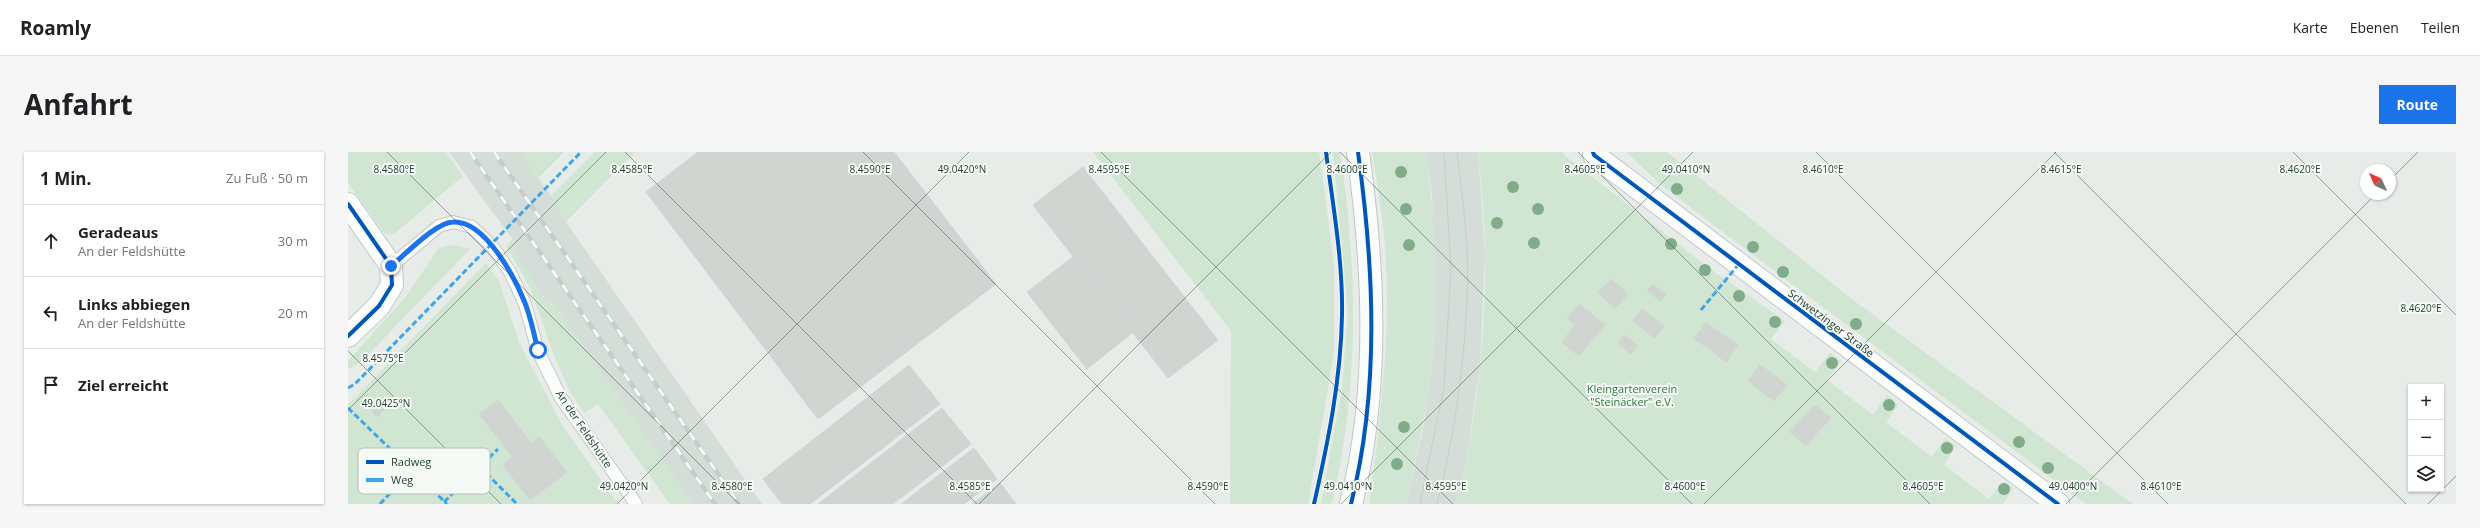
<!DOCTYPE html>
<html lang="de">
<head>
<meta charset="utf-8">
<style>
  :root { --surface:#fff; --page:#f6f6f6; --text:#202124; --muted:#757577; --line:#e0e0e0; --accent:#1a73e8 }
  body { margin:0; font-family:"Open Sans",sans-serif; background:var(--page); color:var(--text) }
  .controls { position:absolute; right:12px; bottom:12px; display:grid; overflow:hidden; border-radius:0px; box-shadow:0 1px 3px #0004 }
  .controls button { width:36px; height:36px; display:grid; place-items:center; padding:0; border:0; border-bottom:1px solid var(--line); background:var(--surface); color:var(--text); font:20px sans-serif }
  .compass { position:absolute; left:2012px; top:12px; width:36px; height:36px; border-radius:50%; background:var(--surface); box-shadow:0 1px 3px #0004; rotate:315deg }
  .stop { position:absolute; width:12px; height:12px; margin:-9px; border:3px solid #1a73e8; border-radius:50%; background:#fff }
  .stop.end { background:#1a73e8; border-color:#fff; box-shadow:0 1px 4px #0008 }
  .list { margin:0; padding:0; list-style:none }
  h2 { display:flex; justify-content:space-between; align-items:center; height:52px; margin:0; padding:0 16px; font-size:17px }
  h2 small { font-size:13px; font-weight:400; color:var(--muted) }
  .list li { display:grid; grid-template-columns:26px 1fr auto; gap:12px; align-items:center; box-sizing:border-box; height:72px; padding:0 16px; border-top:1px solid var(--line) }
  .list b { display:block; font-size:15px; white-space:nowrap }
  .list p { margin:0; font-size:13px; white-space:nowrap; color:var(--muted) }
  .list em { font-size:13px; font-style:normal; color:var(--muted) }
  .icon { flex:none; width:22px; height:22px; fill:none; stroke:currentColor; stroke-width:2; stroke-linecap:round; stroke-linejoin:round }
  .map { position:relative; flex:none; width:2108px; height:352px; overflow:hidden; border-radius:0px }
  header { display:flex; align-items:center; gap:24px; box-sizing:border-box; height:56px; padding:0 20px; background:var(--surface); border-bottom:1px solid var(--line) }
  header strong { font-size:19px }
  nav { display:flex; gap:22px; margin-inline-start:auto; font-size:14px }
  .intro { display:flex; align-items:center; justify-content:space-between; box-sizing:border-box; height:96px; padding:0 24px }
  h1 { margin:0; font-size:28px }
  .button { padding:10px 18px; border-radius:0px; background:var(--accent); color:#fff; font-size:14px; font-weight:700 }
  main { display:flex; gap:24px; padding:0 24px }
  aside { flex:1; background:var(--surface); border-radius:0px; box-shadow:0 1px 3px #0004 }
  .map>svg:first-child { display:block }
  .built { fill:#d5ddd8 }
  .green { fill:#d0e5d2 }
  .building { fill:#d0d5d2; stroke:#d0d5d2 }
  .lines { fill:none; stroke-linecap:round; stroke-linejoin:round }
  .lane-casing { stroke:#c4c9c6; stroke-width:14 }
  .street-casing { stroke:#c4c9c6; stroke-width:24 }
  .secondary-casing { stroke:#c0c8c4; stroke-width:24 }
  .lane { stroke:#fbfcfc; stroke-width:12 }
  .street { stroke:#fbfcfc; stroke-width:22 }
  .secondary { stroke:#fbfcfc; stroke-width:22 }
  .tram { stroke:#c8cdca; stroke-width:1 }
  .rail-casing { stroke:#c8cdca; stroke-width:4.5 }
  .rail { stroke:#f6faf7; stroke-width:3; stroke-dasharray:9; stroke-linecap:butt }
  .quiet { stroke:#3ea4eb; stroke-width:3; stroke-dasharray:6 3; stroke-linecap:butt }
  .cycleway-casing { stroke:#f6faf7; stroke-width:6 }
  .cycleway { stroke:#0057b8; stroke-width:4 }
  .tree { fill:#81ac89 }
  .route { stroke:#1a73e8; stroke-width:5 }
  .ticks { fill:none; stroke:#244033; stroke-width:1; stroke-opacity:0.45 }
  .labels { text-anchor:middle; stroke-width:4; stroke-linejoin:round; paint-order:stroke }
  .street-label { font-size:11px; fill:#244033; stroke:#f6faf7 }
  .park-label { font-size:11px; fill:#2d783b; stroke:#f6faf7 }
  .key { fill:#f6faf7; stroke:#b7c2bc; stroke-width:1 }
  .key-label { font-size:11px; fill:#244033 }
  .ticks-label { font-size:10px; text-anchor:middle; fill:#244033; stroke:#f6faf7; stroke-width:4; stroke-linejoin:round; paint-order:stroke }
</style>
</head>
<body>
<header>
<strong>Roamly</strong>
<nav><a>Karte</a><a>Ebenen</a><a>Teilen</a></nav>
</header>
<div class="intro"><h1>Anfahrt</h1><a class="button">Route</a></div>
<main>
<aside>
<h2>1 Min.<small>Zu Fuß · 50 m</small></h2>
<ul class="list">
<li><svg class="icon" aria-label="ahead" viewBox="0 0 24 24"><path d="M12 20V5M6 11l6-6 6 6"/></svg><div><b>Geradeaus</b><p>An der Feldshütte</p></div><em>30 m</em></li>
<li><svg class="icon" aria-label="left" viewBox="0 0 24 24"><path d="M17 20v-9H6M10 6l-5 5 5 5"/></svg><div><b>Links abbiegen</b><p>An der Feldshütte</p></div><em>20 m</em></li>
<li><svg class="icon" aria-label="arrive" viewBox="0 0 24 24"><path d="M6 21V4h12l-3 4 3 4H6"/></svg><div><b>Ziel erreicht</b></div></li>
</ul>
</aside>
<div class="map">
<svg width="2108" height="352" viewBox="0 0 2108 352">
  <rect width="100%" height="100%" fill="#e7ece9"/>
  <path class="built" d="M101 0H172L203 44 218 70 414 352H345L203 148 198 151 163 95 167 91Z
    M1078 0H1130L1137 103 1132 213 1117 316 1107 352H1058L1075 277 1085 208 1088 158 1084 43Z"/>
  <path class="green" d="M0 0H98L115 24 46 82H37L0 31Z
    M172 0H216L189 27Z
    M247 0H287L218 70 203 44Z
    M745 0H971L986 112V201L960 352H882L883 179Z
    M985 0H992C1010 117 1011 236 984 352H973L994 237 1000 159Z
    M1024 0H1078C1087 68 1092 141 1085 209 1079 257 1068 305 1058 352H1021C1032 273 1042 192 1038 112 1037 75 1030 37 1024 0Z
    M1130 0H1215L1216 3 1361 116 1437 169 1423 187 1467 220 1482 201 1493 209 1479 228 1525 263 1539 243 1550 253 1538 270 1584 305 1597 286 1608 294 1596 313 1641 347 1655 330 1665 336 1655 352H1107C1128 277 1138 181 1137 103 1137 69 1133 34 1130 0Z
    M1278 0H1319L1505 148 1785 352H1738L1372 78 1311 31Z
    M164 88 167 92 163 95 198 151 203 148 345 352H322L250 252 236 261 223 241 207 206 183 138 158 94Z
    M105 93 122 97 13 210 0 217V209L56 147 91 96Z
    M138 111 151 129 171 190 214 273 270 352H0V253Z"/>
  <path class="building" d="M350 0H546L648 132 470 267 298 40Z
    M735 15 870 188 820 226 685 53Z
    M725 105 784 181 739 217 679 140Z
    M1263 127 1280 142 1267 156 1250 141Z
    M1305 132 1318 143 1312 149 1299 138Z
    M1231 152 1257 173 1244 188 1219 166Z
    M1294 157 1316 174 1306 186 1285 169Z
    M1358 171 1374 182 1363 198 1346 187Z
    M1227 173 1244 188 1231 204 1214 190Z
    M1374 182 1390 193 1378 210 1363 198Z
    M1276 183 1290 194 1283 202 1270 191Z
    M561 213 592 252 462 352H434L415 327Z
    M1412 213 1426 223 1414 240 1400 229Z
    M1426 223 1439 233 1426 249 1414 240Z
    M150 248 183 291 165 305 131 262Z
    M33 251 38 256 29 265 24 260Z
    M1467 253 1483 266 1468 282 1452 269Z
    M594 256 623 292 545 352H470Z
    M1452 269 1468 282 1458 294 1442 280Z
    M191 285 219 320 182 348 155 313Z
    M626 296 649 327 616 352H553Z
    M652 331 668 352H624Z"/>
  <g class="lines">
    <g class="lane-casing">
      <path id="lane" d="M43 114 91 74 105 70 124 75 144 94 162 120 177 152 190 199 213 246 288 352"/>
    </g>
    <g class="street-casing">
      <path id="street" d="M1246 3 1710 352
        M0 52 43 114 44 133 31 154 0 184"/>
    </g>
    <g class="secondary-casing">
      <path id="secondary" d="M1003 352C1032 237 1026 116 1010 0"/>
    </g>
    <use href="#lane" class="lane"/>
    <use href="#street" class="street"/>
    <use href="#secondary" class="secondary"/>
    <path class="tram" d="M1072 352 1096 235 1103 117 1096 0
      M1089 352C1106 286 1116 216 1119 148 1122 99 1115 49 1109 0"/>
    <g class="rail-casing">
      <path id="rail" d="M122 0 367 352
        M146 0 391 352"/>
    </g>
    <use href="#rail" class="rail"/>
    <path class="quiet" d="M1353 158 1390 113
      M0 236 7 232 233 0
      M0 256 99 352
      M132 315 169 352
      M96 350 150 297
      M32 352 64 318"/>
    <g class="cycleway-casing">
      <path id="cycleway" d="M1245 0 1246 3 1710 352
        M0 52 43 114 44 133 31 154 0 184
        M966 352C980 290 993 227 994 163 995 109 985 54 978 0
        M1003 352C1032 237 1026 116 1010 0"/>
    </g>
    <use href="#cycleway" class="cycleway"/>
  </g>
  <g class="tree">
    <circle cx="1053" cy="20" r="6"/>
    <circle cx="1165" cy="35" r="6"/>
    <circle cx="1329" cy="37" r="6"/>
    <circle cx="1058" cy="57" r="6"/>
    <circle cx="1190" cy="57" r="6"/>
    <circle cx="1149" cy="71" r="6"/>
    <circle cx="1186" cy="91" r="6"/>
    <circle cx="1323" cy="92" r="6"/>
    <circle cx="1061" cy="93" r="6"/>
    <circle cx="1405" cy="95" r="6"/>
    <circle cx="1357" cy="118" r="6"/>
    <circle cx="1435" cy="120" r="6"/>
    <circle cx="1391" cy="144" r="6"/>
    <circle cx="1427" cy="170" r="6"/>
    <circle cx="1508" cy="172" r="6"/>
    <circle cx="1484" cy="211" r="6"/>
    <circle cx="1541" cy="253" r="6"/>
    <circle cx="1056" cy="275" r="6"/>
    <circle cx="1671" cy="290" r="6"/>
    <circle cx="1599" cy="296" r="6"/>
    <circle cx="1049" cy="312" r="6"/>
    <circle cx="1700" cy="316" r="6"/>
    <circle cx="1656" cy="337" r="6"/>
  </g>
  <g class="lines">
    <path class="route" d="M43 114C57 103 88 70 105 70 137 68 167 126 177 151 183 166 186 183 190 198"/>
  </g>
  <path class="ticks" d="M39 0 391 352M277 0 629 352M515 0 867 352M753 0 1105 352M992 0 1344 352M1230 0 1582 352M1468 0 1820 352M1706 0 2058 352M1945 0 2108 163M2042 28 2070 0M0 199 153 352M0 258 258 0M269 352 621 0M631 352 983 0M993 352 1345 0M1356 352 1708 0M1718 352 2028 42M2080 352 2108 324"/>
  <g class="labels">
    <g class="street-label">
      <text transform="translate(1483 171) rotate(37)" y="4">Schwetzinger Straße</text>
      <text transform="translate(236 277) rotate(56)" y="4">An der Feldshütte</text>
    </g>
    <g class="park-label">
      <text x="1284" y="241">Kleingartenverein<tspan x="1284" dy="13">"Steinäcker" e.V.</tspan></text>
    </g>
  </g>
  <rect x="10" y="296" width="132" height="46" rx="6" class="key"/>
  <rect x="18" y="308" width="18" height="4" fill="#0057b8"/>
  <rect x="18" y="326" width="18" height="4" fill="#3ea4eb"/>
  <g class="key-label">
    <text x="43" y="314">Radweg</text>
    <text x="43" y="332">Weg</text>
  </g>
  <g class="ticks-label">
    <text x="46" y="21">8.4580°E</text>
    <text x="284" y="21">8.4585°E</text>
    <text x="522" y="21">8.4590°E</text>
    <text x="614" y="21">49.0420°N</text>
    <text x="761" y="21">8.4595°E</text>
    <text x="999" y="21">8.4600°E</text>
    <text x="1237" y="21">8.4605°E</text>
    <text x="1338" y="21">49.0410°N</text>
    <text x="1475" y="21">8.4610°E</text>
    <text x="1713" y="21">8.4615°E</text>
    <text x="1952" y="21">8.4620°E</text>
    <text x="2073" y="160">8.4620°E</text>
    <text x="35" y="210">8.4575°E</text>
    <text x="38" y="255">49.0425°N</text>
    <text x="276" y="338">49.0420°N</text>
    <text x="384" y="338">8.4580°E</text>
    <text x="622" y="338">8.4585°E</text>
    <text x="860" y="338">8.4590°E</text>
    <text x="1000" y="338">49.0410°N</text>
    <text x="1098" y="338">8.4595°E</text>
    <text x="1337" y="338">8.4600°E</text>
    <text x="1575" y="338">8.4605°E</text>
    <text x="1725" y="338">49.0400°N</text>
    <text x="1813" y="338">8.4610°E</text>
  </g>
</svg>
<div class="controls">
<button>+</button>
<button>−</button>
<button><svg class="icon" aria-label="layers" viewBox="0 0 24 24"><path d="M12 4l9 5-9 5-9-5zM3 14l9 5 9-5"/></svg></button>
</div>
<svg class="compass" viewBox="-18 -18 36 36"><path d="M0-13l5 13h-10z" fill="#e53935"/><path d="M0 13l5-13h-10z" fill="#757577"/></svg>
<div class="stop" style="left:190px;top:198px"></div>
<div class="stop end" style="left:43px;top:114px"></div>
</div>
</main>
</body>
</html>
